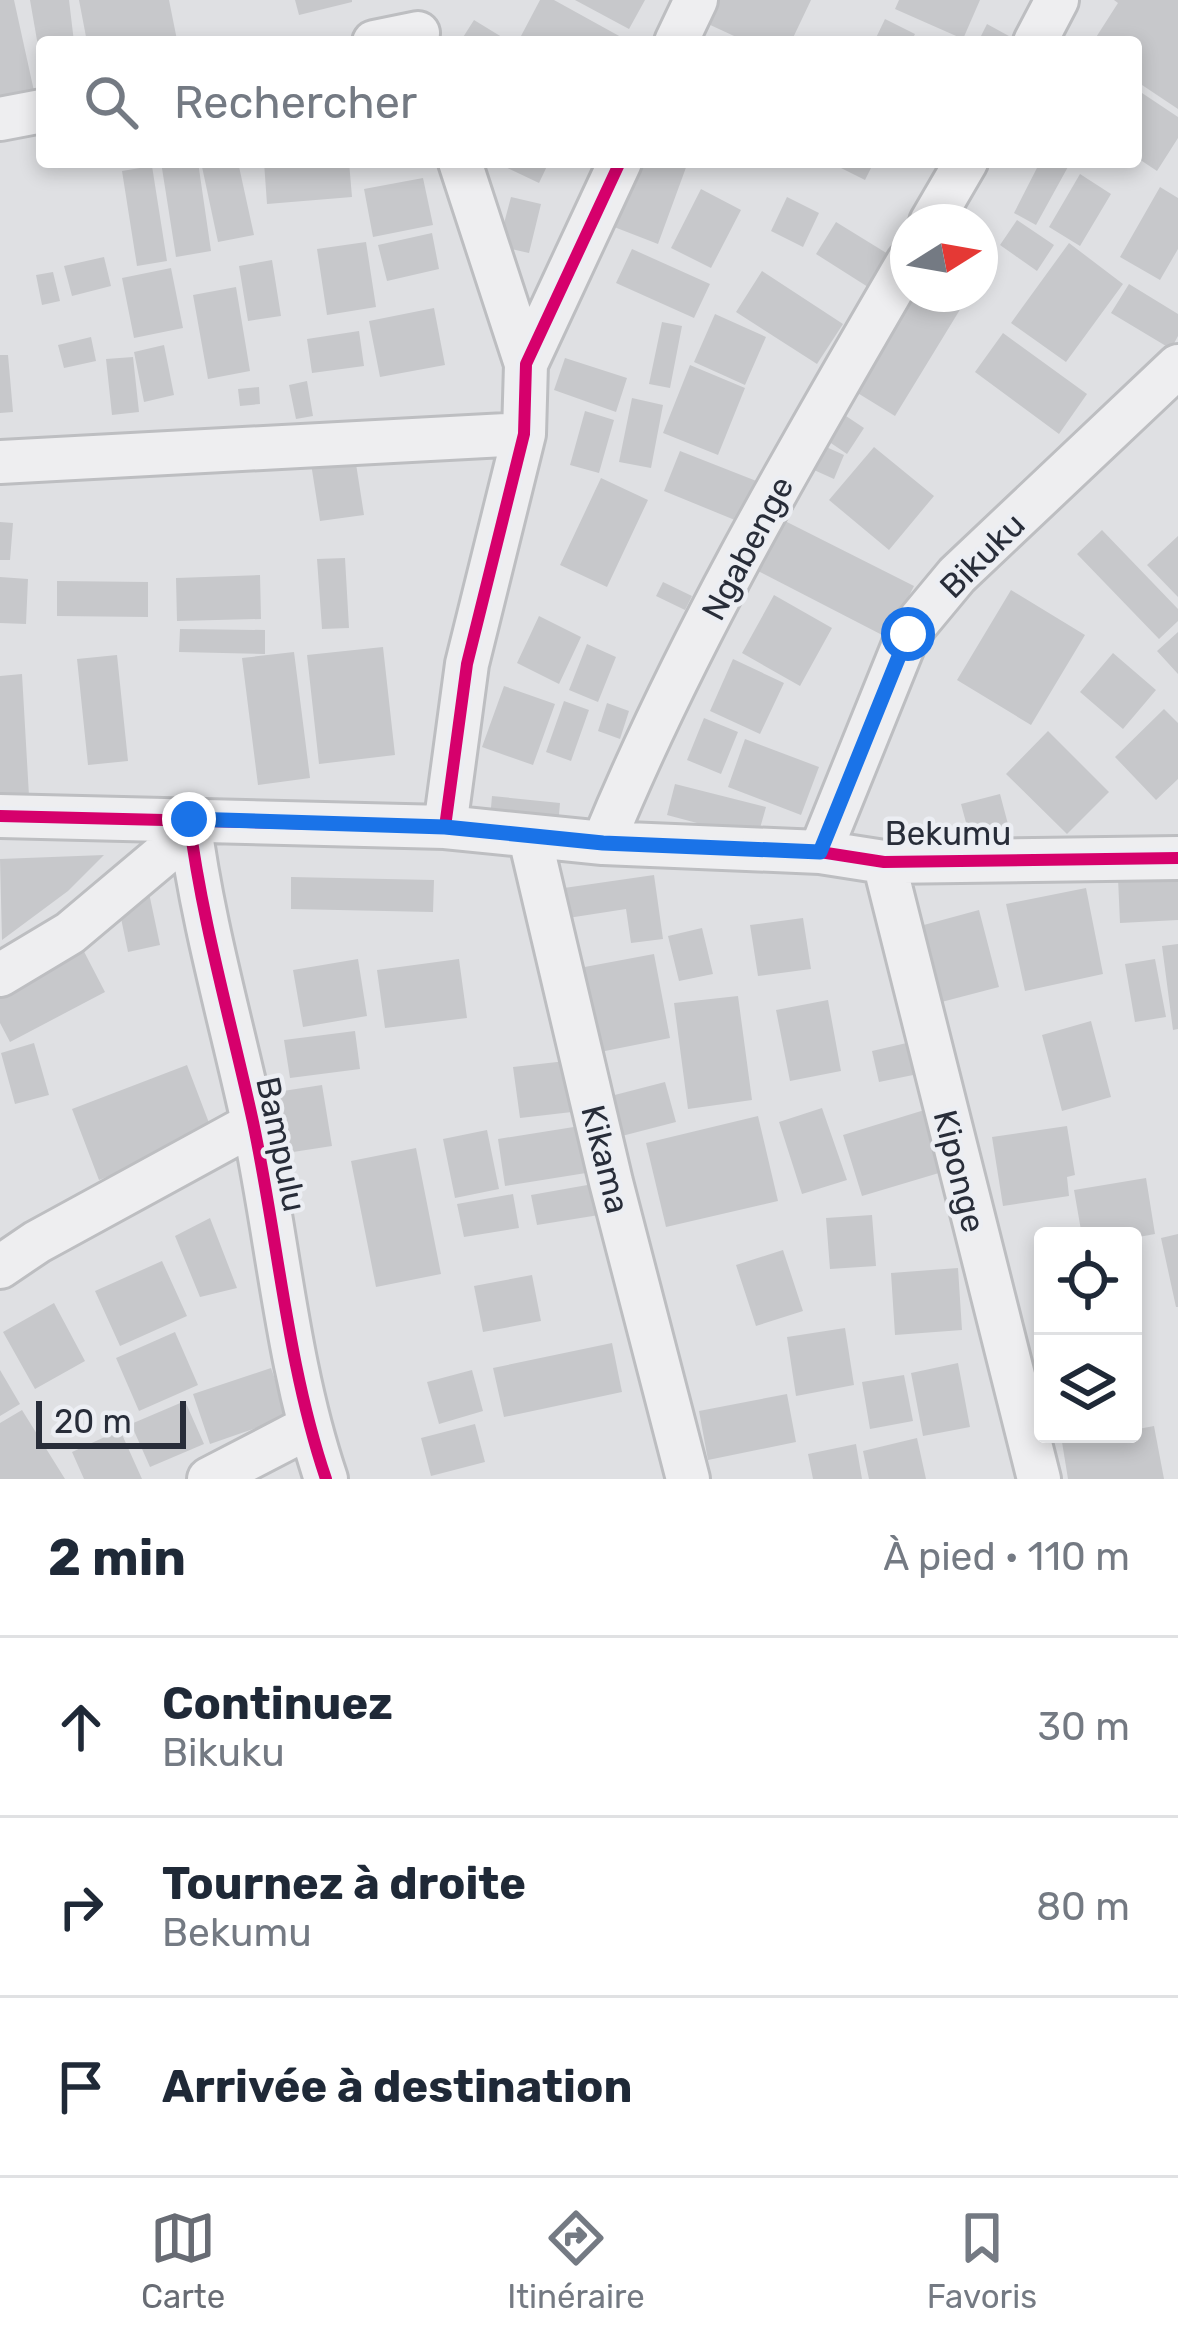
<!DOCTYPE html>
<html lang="fr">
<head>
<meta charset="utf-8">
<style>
  :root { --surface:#fff; --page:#f2f2f3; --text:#1f2937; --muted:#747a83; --line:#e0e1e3; --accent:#686c74 }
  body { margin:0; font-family:Rubik,sans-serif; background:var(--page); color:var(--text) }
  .controls { position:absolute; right:36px; bottom:36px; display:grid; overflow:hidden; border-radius:12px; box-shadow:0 6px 18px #0003 }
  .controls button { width:108px; height:108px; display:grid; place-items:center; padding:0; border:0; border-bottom:3px solid var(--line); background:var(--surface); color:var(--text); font:60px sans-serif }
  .compass { position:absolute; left:890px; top:204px; width:108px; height:108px; border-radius:50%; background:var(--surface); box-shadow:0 6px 18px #0003; rotate:79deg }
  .scale { position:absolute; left:36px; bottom:30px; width:150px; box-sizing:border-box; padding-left:12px; border:6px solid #282d39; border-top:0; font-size:33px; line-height:42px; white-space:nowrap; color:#282d39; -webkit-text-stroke:9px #eceef3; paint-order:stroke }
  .stop { position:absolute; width:36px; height:36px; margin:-27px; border:9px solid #1a73e8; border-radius:50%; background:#fff }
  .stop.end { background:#1a73e8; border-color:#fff; box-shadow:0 3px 12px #0008 }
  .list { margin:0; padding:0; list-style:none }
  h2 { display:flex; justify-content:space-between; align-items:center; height:156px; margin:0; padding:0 48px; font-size:51px }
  h2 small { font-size:39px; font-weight:400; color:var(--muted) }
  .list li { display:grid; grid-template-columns:78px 1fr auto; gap:36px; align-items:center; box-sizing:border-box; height:180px; padding:0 48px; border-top:3px solid var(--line) }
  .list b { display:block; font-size:45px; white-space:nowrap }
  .list p { margin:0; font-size:39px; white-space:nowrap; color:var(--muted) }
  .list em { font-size:39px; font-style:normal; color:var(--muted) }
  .icon { flex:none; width:66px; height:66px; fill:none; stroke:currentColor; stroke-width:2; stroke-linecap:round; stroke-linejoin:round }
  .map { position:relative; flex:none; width:1178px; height:1479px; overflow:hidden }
  .search { position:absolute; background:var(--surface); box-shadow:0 6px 18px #0003; left:36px; right:36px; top:36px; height:132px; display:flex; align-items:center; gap:30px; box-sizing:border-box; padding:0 42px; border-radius:12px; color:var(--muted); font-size:45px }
  .sheet { height:696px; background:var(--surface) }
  nav { display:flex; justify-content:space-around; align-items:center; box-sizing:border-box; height:168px; border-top:3px solid var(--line); background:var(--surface); font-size:33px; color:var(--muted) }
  nav a { display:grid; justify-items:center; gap:6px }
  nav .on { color:var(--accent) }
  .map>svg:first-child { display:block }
  .building { fill:#c7c8cb }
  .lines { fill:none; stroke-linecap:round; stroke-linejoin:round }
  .minor-casing { stroke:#bdbec1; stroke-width:48 }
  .minor { stroke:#eeeef0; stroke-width:42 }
  .cycleway-casing { stroke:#eceef3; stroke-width:20 }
  .cycleway { stroke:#d6006c; stroke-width:12 }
  .route { stroke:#1a73e8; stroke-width:15 }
  .labels { text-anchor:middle; stroke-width:9; stroke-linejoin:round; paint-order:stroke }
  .street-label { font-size:33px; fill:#282d39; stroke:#eceef3 }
</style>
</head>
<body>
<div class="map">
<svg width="1178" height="1479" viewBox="0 0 1178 1479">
  <rect width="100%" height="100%" fill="#dfe0e3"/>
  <path class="building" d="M0 0H14L34 91 0 98Z
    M30 0H69L74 42H42V69Z
    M79 0H169L177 40 87 42Z
    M295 0H352V2L299 15Z
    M540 0H554L630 42H532L521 36Z
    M575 0H645L629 29Z
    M717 0H811L791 42H747L706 23Z
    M899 0H980L963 39 895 9Z
    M1114 0H1178V109L1136 81V42H1093L1118 3Z
    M885 19 915 34 911 42H874Z
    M474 20 510 42H460Z
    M987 24 1020 42H978Z
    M1136 89 1178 117V138L1157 171 1136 157Z
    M161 162H198L211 251 176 257Z
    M201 162H238L254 235 218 242Z
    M264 162H349L352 197 267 204Z
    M495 162H549L539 183Z
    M632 162H688L658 244 609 225Z
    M829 162H874L865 180Z
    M1040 162 1069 165 1036 225 1014 213Z
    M152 166 167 261 137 266 122 171Z
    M1080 174 1111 194 1080 246 1049 227Z
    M423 178 433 225 373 237 364 189Z
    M1160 187 1178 198V249L1160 280 1120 257Z
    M701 189 741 210 711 268 671 248Z
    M511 197 541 204 529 253 498 246Z
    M787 197 819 213 803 247 771 231Z
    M1017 220 1054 245 1037 271 1000 245Z
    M836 222 888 254 868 287 816 254Z
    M432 233 439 269 387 281 378 245Z
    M366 242 376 307 327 315 317 249Z
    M1069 243 1123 284 1066 362 1011 323Z
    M632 249 710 284 694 318 616 283Z
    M104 257 111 286 72 296 64 266Z
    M272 260 281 316 248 321 239 266Z
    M171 268 183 328 134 338 122 278Z
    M762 271 843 324 817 364 736 312Z
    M53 272 60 301 42 305 36 275Z
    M1129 284 1178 314V336L1171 349 1111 313Z
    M236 287 250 371 208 379 193 295Z
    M915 294H950L964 303 895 416 856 392Z
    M434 308 445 365 380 377 369 321Z
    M715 314 766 337 745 385 694 362Z
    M662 322 682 326 670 388 649 384Z
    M359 331 364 366 312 373 307 339Z
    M1003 333 1087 394 1059 434 975 372Z
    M91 337 96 361 64 368 58 345Z
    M164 345 174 395 144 402 134 352Z
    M0 355H8L13 412 0 413Z
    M133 357 139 412 112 415 106 359Z
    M565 358 627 378 616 412 554 390Z
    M690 365 745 388 718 455 663 433Z
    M307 381 313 416 296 419 289 385Z
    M259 387 260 404 240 406 238 389Z
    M632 398 663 405 651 468 619 462Z
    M585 411 614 420 599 473 570 465Z
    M843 414 864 428 847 454 825 439Z
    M824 446 844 455 834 479 814 470Z
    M874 447 934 496 889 550 829 500Z
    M354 451 364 515 320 521 310 457Z
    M680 451 764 484 747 525 664 491Z
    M601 478 648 500 607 587 560 565Z
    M783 520 914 586 888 638 758 571Z
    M0 522 13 523 10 560H0Z
    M1102 530 1178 609V621L1159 639 1077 554Z
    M1178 536V597L1147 565Z
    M345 558 349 628 322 629 317 559Z
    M260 575 261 619 177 621 176 578Z
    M0 577 28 579 26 624 0 623Z
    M57 581 148 582V617L57 616Z
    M663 582 692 596 685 610 656 596Z
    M1011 590 1085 635 1031 725 957 680Z
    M774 595 832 628 800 686 742 653Z
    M539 616 581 637 559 684 517 663Z
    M180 629 265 630V654L179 652Z
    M1178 632V674L1157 651Z
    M587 644 616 657 598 702 569 690Z
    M383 647 395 755 319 764 307 655Z
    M294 652 310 778 258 785 242 658Z
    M1113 653 1156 690 1123 729 1080 692Z
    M117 655 128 761 88 765 77 659Z
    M733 659 784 683 760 734 710 711Z
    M22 674 29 796 0 798V676Z
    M504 686 555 704 533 765 482 747Z
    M564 701 589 710 571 761 546 752Z
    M607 703 629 711 620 739 598 731Z
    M1164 709 1178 723V779L1156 800 1115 757Z
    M704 718 738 732 721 774 687 760Z
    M1048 731 1109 792 1067 834 1006 774Z
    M745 739 819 767 801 815 728 787Z
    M675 784 766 807 757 839 667 815Z
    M1000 794 1013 843 974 852 961 804Z
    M492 796 560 803 558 826 490 819Z
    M104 855 68 891 2 940 0 859Z
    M654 875 663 939 631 943 626 909 568 918 564 888Z
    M1178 875V920L1120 923 1118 878Z
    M291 877 434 880 433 912 291 909Z
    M1086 888 1103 974 1025 991 1006 904Z
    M149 893 160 945 128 952 117 899Z
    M979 910 999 987 930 1005 909 929Z
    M803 918 811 969 758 976 750 925Z
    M702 928 713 974 679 981 668 936Z
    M78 940 105 992 10 1042 0 1023V981Z
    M1178 944V1029L1173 1030 1162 946Z
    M654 954 670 1038 590 1054 574 969Z
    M358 959 367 1016 303 1027 293 970Z
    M459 959 467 1018 385 1028 377 970Z
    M1155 959 1166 1017 1135 1022 1125 964Z
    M738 996 752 1100 688 1109 674 1003Z
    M828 1000 841 1071 790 1081 776 1010Z
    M1091 1021 1111 1097 1062 1111 1042 1035Z
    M355 1031 360 1069 290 1078 284 1040Z
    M911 1042 918 1074 879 1082 872 1051Z
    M34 1043 49 1095 15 1104 1 1053Z
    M566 1061 572 1112 520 1118 513 1067Z
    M187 1065 214 1136 99 1180 72 1109Z
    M665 1082 676 1122 618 1137 607 1097Z
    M322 1085 332 1146 267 1156 257 1095Z
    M822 1108 847 1180 802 1194 779 1122Z
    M931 1108 949 1170 862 1196 843 1135Z
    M758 1116 778 1201 666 1227 646 1143Z
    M580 1126 586 1173 505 1186 498 1139Z
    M1067 1126 1075 1175 1067 1177 1069 1196 1003 1206 992 1137Z
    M487 1130 499 1189 455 1198 443 1139Z
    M416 1148 441 1274 376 1287 351 1161Z
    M1146 1178 1155 1234 1133 1238 1082 1236 1074 1190Z
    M593 1184 599 1215 537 1225 531 1195Z
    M513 1194 519 1228 464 1237 457 1204Z
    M872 1215 876 1266 830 1269 826 1218Z
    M210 1218 237 1288 200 1297 175 1236Z
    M1178 1234V1307H1176L1161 1238Z
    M783 1250 803 1311 756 1326 736 1265Z
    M162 1261 187 1316 120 1346 95 1291Z
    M958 1268 962 1330 895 1335 891 1273Z
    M532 1275 541 1321 483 1332 474 1286Z
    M54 1303 85 1361 35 1389 3 1332Z
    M845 1328 854 1385 796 1396 787 1337Z
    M175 1332 198 1385 139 1411 116 1358Z
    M612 1343 622 1392 504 1417 493 1368Z
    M958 1363 970 1427 923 1436 911 1373Z
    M271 1368 288 1417 210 1444 193 1394Z
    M0 1370 20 1404 0 1416Z
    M472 1370 483 1411 439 1424 427 1382Z
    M904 1375 913 1421 870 1429 862 1382Z
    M787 1394 796 1442 708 1460 699 1411Z
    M185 1401 204 1444 150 1467 131 1424Z
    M22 1410 65 1479H0V1423Z
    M475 1424 485 1462 431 1476 421 1438Z
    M1154 1426 1164 1479H1068L1062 1442 1133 1434V1430Z
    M120 1430 142 1479H84L72 1452Z
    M917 1438 926 1479H869L863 1451Z
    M856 1444 862 1479H813L808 1454Z"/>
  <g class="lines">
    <g class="minor-casing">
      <path id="minor" d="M374 42 418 33
        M676 42 696 0
        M1035 42 1057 0
        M0 119 42 111
        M460 162 526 364
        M931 222 966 162
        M0 462 524 434
        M0 816 445 827 603 843 820 852 884 862 1178 858
        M189 819C202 922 231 1021 253 1122 278 1240 287 1364 326 1479
        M445 827 467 664 524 434 526 364 620 162
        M530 838 611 1182 688 1479
        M603 843C686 641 798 451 908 262
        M820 852 908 634 957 575 1178 366
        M884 862 1039 1479
        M0 975 70 933 190 832
        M0 1267 37 1242 253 1124
        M209 1479 309 1427"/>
    </g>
    <use href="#minor" class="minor"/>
    <g class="cycleway-casing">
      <path id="cycleway" d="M0 816 445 827 603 843 820 852 884 862 1178 858
        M189 819C202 922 231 1021 253 1122 278 1240 287 1364 326 1479
        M445 827 467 664 524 434 526 364 620 162"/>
    </g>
    <use href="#cycleway" class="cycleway"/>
  </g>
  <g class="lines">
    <path class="route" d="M189 819 445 827 603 843 820 852 908 634"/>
  </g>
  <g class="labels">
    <g class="street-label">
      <text transform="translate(747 548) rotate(-62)" y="12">Ngabenge</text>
      <text transform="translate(982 555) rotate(-45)" y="12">Bikuku</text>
      <text x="948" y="845">Bekumu</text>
      <text transform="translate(282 1144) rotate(78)" y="12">Bampulu</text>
      <text transform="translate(606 1159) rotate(76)" y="12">Kikama</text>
      <text transform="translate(960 1171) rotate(76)" y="12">Kiponge</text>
    </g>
  </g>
</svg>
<div class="controls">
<button><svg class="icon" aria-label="locate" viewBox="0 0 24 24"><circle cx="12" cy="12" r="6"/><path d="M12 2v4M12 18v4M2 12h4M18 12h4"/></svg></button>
<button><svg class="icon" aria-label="layers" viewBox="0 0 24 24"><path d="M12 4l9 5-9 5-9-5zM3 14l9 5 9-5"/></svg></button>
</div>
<svg class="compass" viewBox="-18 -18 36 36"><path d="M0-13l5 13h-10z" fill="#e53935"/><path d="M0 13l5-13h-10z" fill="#747a83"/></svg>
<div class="scale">20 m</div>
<div class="stop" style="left:908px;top:634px"></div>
<div class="stop end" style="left:189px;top:819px"></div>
<div class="search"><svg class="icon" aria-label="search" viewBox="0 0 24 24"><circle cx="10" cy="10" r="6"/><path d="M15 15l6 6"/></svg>Rechercher</div>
</div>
<section class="sheet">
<h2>2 min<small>À pied · 110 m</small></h2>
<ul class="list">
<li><svg class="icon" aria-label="ahead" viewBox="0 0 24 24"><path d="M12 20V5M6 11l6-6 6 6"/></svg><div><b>Continuez</b><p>Bikuku</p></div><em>30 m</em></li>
<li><svg class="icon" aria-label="right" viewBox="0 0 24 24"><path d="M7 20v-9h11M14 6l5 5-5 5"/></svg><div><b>Tournez à droite</b><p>Bekumu</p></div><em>80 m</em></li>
<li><svg class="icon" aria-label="arrive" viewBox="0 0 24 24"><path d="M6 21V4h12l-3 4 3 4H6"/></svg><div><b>Arrivée à destination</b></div></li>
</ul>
</section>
<nav>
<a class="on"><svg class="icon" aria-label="map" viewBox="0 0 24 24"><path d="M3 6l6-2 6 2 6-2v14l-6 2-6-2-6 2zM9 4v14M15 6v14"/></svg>Carte</a>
<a><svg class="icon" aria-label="directions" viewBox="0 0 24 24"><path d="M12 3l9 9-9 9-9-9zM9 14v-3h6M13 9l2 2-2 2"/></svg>Itinéraire</a>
<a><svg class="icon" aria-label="saved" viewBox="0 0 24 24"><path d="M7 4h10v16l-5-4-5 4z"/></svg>Favoris</a>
</nav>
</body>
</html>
